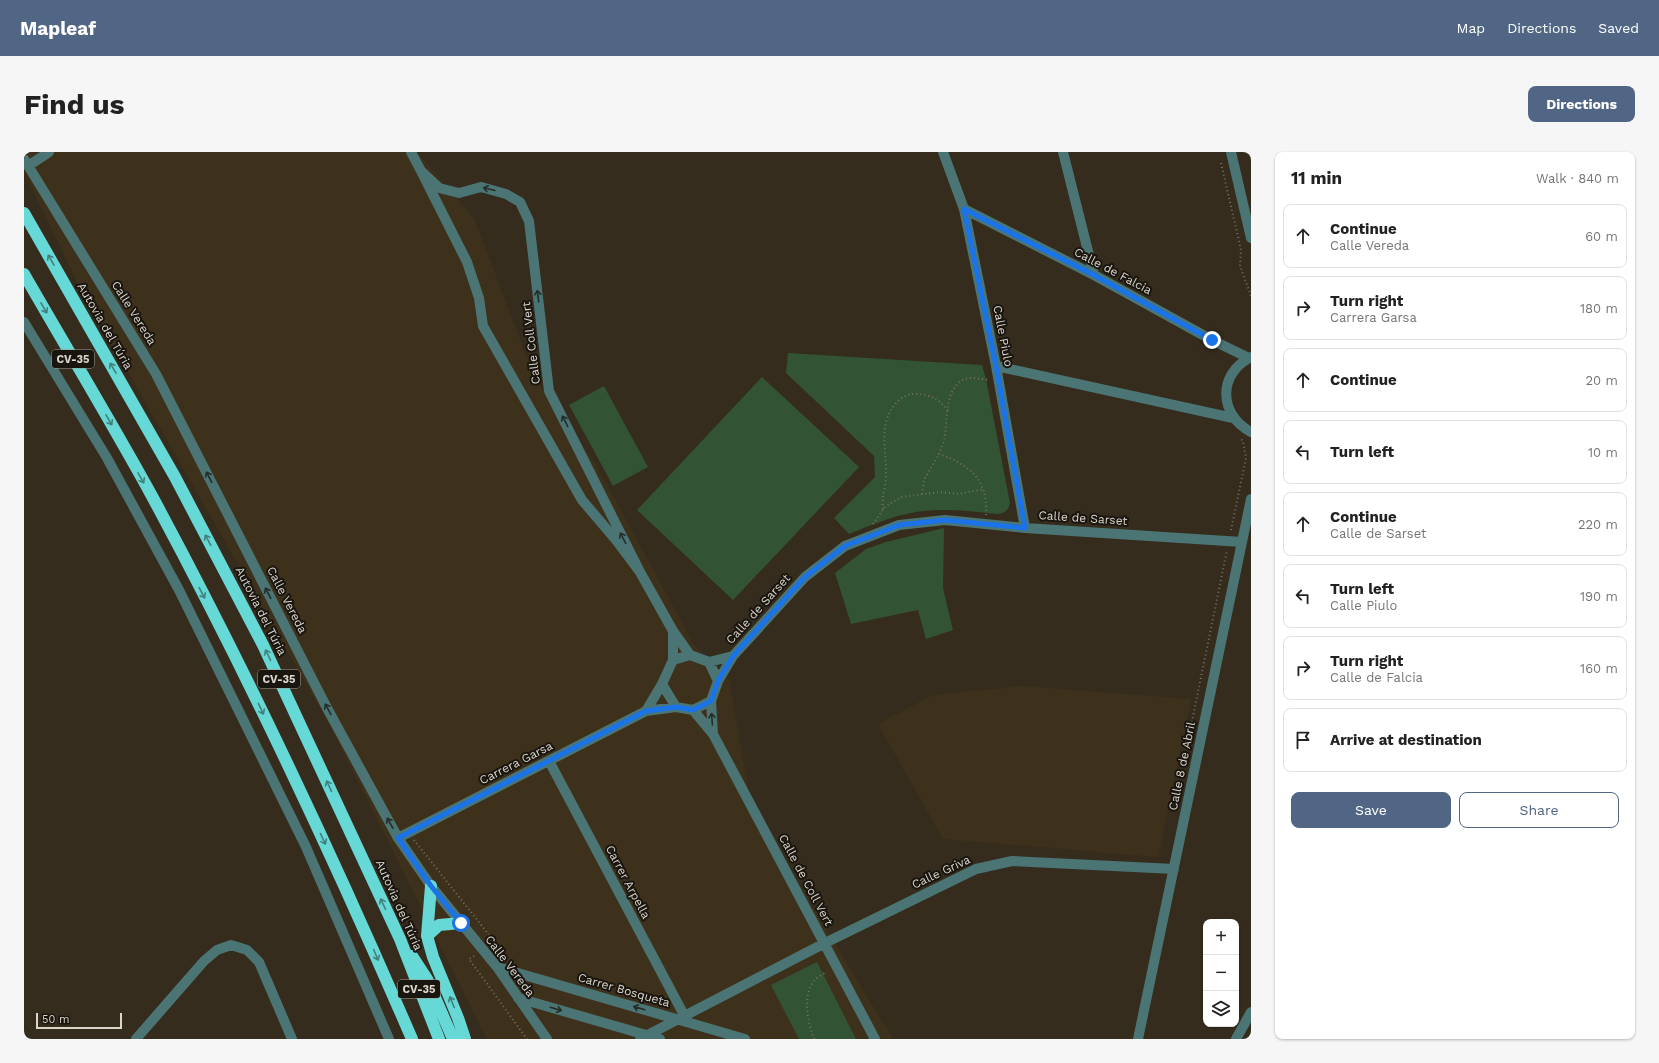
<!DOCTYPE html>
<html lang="en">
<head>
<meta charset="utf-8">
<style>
  :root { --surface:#fff; --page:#f6f6f6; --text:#222; --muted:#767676; --line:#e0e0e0; --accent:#506684 }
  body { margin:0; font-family:"Work Sans",sans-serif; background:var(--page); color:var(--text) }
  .controls { position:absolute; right:12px; bottom:12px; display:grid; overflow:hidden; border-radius:8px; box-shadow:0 1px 3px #0004 }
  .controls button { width:36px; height:36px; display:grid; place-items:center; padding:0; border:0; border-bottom:1px solid var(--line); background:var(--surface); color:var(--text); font:20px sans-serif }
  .scale { position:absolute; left:12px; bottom:10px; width:86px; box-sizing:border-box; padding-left:4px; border:2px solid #dbd5cc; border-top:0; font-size:11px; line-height:14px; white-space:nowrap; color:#dbd5cc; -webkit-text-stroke:3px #19150f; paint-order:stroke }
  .stop { position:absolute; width:12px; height:12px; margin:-9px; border:3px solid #1a73e8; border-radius:50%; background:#fff }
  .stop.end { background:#1a73e8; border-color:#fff; box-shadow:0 1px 4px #0008 }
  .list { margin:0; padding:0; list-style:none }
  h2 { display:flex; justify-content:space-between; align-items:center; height:52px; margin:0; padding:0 16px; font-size:17px }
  h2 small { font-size:13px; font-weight:400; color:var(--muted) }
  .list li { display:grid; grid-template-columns:26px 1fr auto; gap:12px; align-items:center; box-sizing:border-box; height:64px; margin:0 8px 8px; padding:0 8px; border:1px solid var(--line); border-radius:8px }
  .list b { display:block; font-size:15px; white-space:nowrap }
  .list p { margin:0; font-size:13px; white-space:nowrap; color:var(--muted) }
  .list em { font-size:13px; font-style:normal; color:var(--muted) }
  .actions { display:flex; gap:8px; padding:12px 16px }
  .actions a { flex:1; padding:9px 0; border:1px solid var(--accent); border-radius:8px; text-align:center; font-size:14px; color:var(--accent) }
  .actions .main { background:var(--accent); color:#fff }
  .icon { flex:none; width:22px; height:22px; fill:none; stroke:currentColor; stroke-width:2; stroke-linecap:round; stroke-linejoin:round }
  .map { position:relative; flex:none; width:1227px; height:887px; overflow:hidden; border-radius:8px }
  header { display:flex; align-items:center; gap:24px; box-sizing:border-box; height:56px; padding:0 20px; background:var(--accent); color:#fff }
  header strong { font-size:19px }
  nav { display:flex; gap:22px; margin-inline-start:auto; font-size:14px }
  .intro { display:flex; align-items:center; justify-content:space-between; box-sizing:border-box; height:96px; padding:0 24px }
  h1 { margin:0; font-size:28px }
  .button { padding:10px 18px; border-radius:8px; background:var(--accent); color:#fff; font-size:14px; font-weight:700 }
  main { display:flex; gap:24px; padding:0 24px }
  aside { flex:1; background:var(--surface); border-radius:8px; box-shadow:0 1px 3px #0004 }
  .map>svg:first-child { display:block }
  .built { fill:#3e311c }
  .green { fill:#325334 }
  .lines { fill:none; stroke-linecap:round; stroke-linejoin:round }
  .path { stroke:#787064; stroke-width:2; stroke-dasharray:1 3; stroke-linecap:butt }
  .minor { stroke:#4b7574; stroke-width:10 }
  .highway { stroke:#66d8d6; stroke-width:12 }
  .oneway { stroke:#262d28 }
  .oneway2 { stroke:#43807c }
  .route { stroke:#1a73e8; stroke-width:5 }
  .labels { text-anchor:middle; stroke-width:4; stroke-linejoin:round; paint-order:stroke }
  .shield { fill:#19150f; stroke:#a19b93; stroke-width:1 }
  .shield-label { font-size:11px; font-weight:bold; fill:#dbd5cc }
  .street-label { font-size:12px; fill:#dbd5cc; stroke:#19150f }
</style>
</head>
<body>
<header>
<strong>Mapleaf</strong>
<nav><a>Map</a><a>Directions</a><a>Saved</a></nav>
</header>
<div class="intro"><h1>Find us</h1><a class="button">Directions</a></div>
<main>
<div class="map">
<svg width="1227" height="887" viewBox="0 0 1227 887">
  <rect width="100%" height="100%" fill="#352c1d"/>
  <path class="built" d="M5 0H393L451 68 510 225 571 311 671 494 705 527 727 653 869 887H463L305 572 54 132 0 20V4Z
    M998 534 1167 547 1134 705 919 687 854 572 909 543Z"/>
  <path class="green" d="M764 201 958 213 962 227 986 351C984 359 981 361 973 362 946 359 919 356 892 360 869 364 847 373 825 382L810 366 851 325 850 304 762 221Z
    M738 225 835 315 709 448 613 358Z
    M580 234 624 315 589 334 545 253Z
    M920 376 919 436 929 478 902 487 894 458 827 472 811 421 842 397 862 390Z
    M793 810 832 887H775L747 833Z"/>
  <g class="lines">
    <path class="path" d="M1197 11 1217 98 1216 114 1227 144
      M898 342 900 328 915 302
      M859 357C857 346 862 335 862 324 863 298 853 271 873 250 878 245 885 241 892 242 908 243 913 246 924 258
      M962 363C964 327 946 313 915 302 917 296 920 290 921 284 923 266 921 229 946 226 952 226 959 227 965 228
      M849 372 861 355 877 345 916 340 934 342 960 337
      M1207 378 1222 306 1219 289 1216 286
      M1167 574 1203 398
      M390 688 473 793 470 794
      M450 804 445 807 503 887
      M790 887C784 870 778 844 790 829 793 825 799 822 803 820"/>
    <path class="minor" d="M387 0 397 19
      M919 0 940 57 972 214 1001 376
      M1039 0 1070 123
      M1207 0 1227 86
      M0 7 132 222 303 556 374 686 407 734 473 815 523 887
      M4 14 25 0
      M940 57 1070 123 1188 188 1225 206
      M0 170 83 306 155 438 282 695 365 887
      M1227 205C1193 222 1195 263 1227 280
      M972 214 1209 266
      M616 420 592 388 558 348 459 174 455 146 443 110 397 19 415 36 435 41 457 35 482 42 496 50 505 69 525 239 616 420 649 479
      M709 504 781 425 821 394 875 373 921 368 1001 376 1218 390
      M649 508V479L666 503
      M685 510 709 504 694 529
      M638 532 622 559 652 555 669 558 687 549 694 529 685 510 666 503 649 508 638 532 652 555
      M669 558 689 582 687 549
      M689 582 851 887
      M525 609 660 863
      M374 686 622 559
      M473 815 721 887
      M494 846 636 887
      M112 887 180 809 193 798 207 793 223 798 235 810 268 887
      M616 887 801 791 952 717 988 709 1150 717
      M1114 887 1227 347
      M1212 887 1227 860"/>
    <path class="highway" d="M0 61 151 325 239 493 376 787 415 887
      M0 122C43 197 88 271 129 346 224 522 309 704 388 887
      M407 734 403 784 409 805 434 866 441 887
      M403 784 415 773 437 771
      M388 804 403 827 429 887"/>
  </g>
  <defs><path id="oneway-shaft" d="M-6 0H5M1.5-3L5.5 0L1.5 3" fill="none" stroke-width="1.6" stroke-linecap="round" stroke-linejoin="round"/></defs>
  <g class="oneway">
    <use href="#oneway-shaft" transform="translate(465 37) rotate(-166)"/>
    <use href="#oneway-shaft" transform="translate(514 144) rotate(-97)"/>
    <use href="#oneway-shaft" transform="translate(541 269) rotate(-117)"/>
    <use href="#oneway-shaft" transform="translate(185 325) rotate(-117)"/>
    <use href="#oneway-shaft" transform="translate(599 386) rotate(-117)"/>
    <use href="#oneway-shaft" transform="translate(244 441) rotate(-117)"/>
    <use href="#oneway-shaft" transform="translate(304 557) rotate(-118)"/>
    <use href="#oneway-shaft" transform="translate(688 567) rotate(-94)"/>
    <use href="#oneway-shaft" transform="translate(366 671) rotate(-119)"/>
    <use href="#oneway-shaft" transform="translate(615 856) rotate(-164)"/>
    <use href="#oneway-shaft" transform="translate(532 857) rotate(16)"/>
  </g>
  <g class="oneway2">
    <use href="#oneway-shaft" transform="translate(27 108) rotate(-120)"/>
    <use href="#oneway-shaft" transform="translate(20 156) rotate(60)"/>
    <use href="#oneway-shaft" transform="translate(89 216) rotate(-120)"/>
    <use href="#oneway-shaft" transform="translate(85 268) rotate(60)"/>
    <use href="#oneway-shaft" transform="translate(117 326) rotate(60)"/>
    <use href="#oneway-shaft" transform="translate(184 388) rotate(-118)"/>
    <use href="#oneway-shaft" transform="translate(178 441) rotate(62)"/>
    <use href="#oneway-shaft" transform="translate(244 503) rotate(-115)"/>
    <use href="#oneway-shaft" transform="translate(237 557) rotate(65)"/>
    <use href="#oneway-shaft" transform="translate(305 634) rotate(-115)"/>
    <use href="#oneway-shaft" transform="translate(299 687) rotate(65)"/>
    <use href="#oneway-shaft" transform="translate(359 752) rotate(-115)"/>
    <use href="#oneway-shaft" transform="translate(352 803) rotate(67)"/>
    <use href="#oneway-shaft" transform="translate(428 850) rotate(-113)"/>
  </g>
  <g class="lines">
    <path class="route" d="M437 771 407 734 374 686 622 559 652 555 669 558 687 549 694 529 709 504 781 425 821 394 875 373 921 368 1001 376 972 214 940 57 1070 123 1188 188"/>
  </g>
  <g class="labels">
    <g class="shield">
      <rect x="28" y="198" width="42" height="18" rx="3"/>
      <rect x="234" y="518" width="42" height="18" rx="3"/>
      <rect x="374" y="828" width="42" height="18" rx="3"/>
    </g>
    <g class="shield-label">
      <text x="49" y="211">CV-35</text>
      <text x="255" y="531">CV-35</text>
      <text x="395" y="841">CV-35</text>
    </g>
    <g class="street-label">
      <text transform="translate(1089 119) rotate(28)" y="4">Calle de Falcia</text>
      <text transform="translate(110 161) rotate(58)" y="4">Calle Vereda</text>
      <text transform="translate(81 174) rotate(60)" y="4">Autovia del Túria</text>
      <text transform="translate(979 184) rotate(79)" y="4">Calle Piulo</text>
      <text transform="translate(507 191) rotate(-97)" y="4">Calle Coll Vert</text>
      <text transform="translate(1059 366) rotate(4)" y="4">Calle de Sarset</text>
      <text transform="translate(263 448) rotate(63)" y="4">Calle Vereda</text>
      <text transform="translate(734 457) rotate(-48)" y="4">Calle de Sarset</text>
      <text transform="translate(237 459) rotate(63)" y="4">Autovia del Túria</text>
      <text transform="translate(492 611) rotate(-27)" y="4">Carrera Garsa</text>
      <text transform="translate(1158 614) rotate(-78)" y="4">Calle 8 de Abril</text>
      <text transform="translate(917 720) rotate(-25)" y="4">Calle Griva</text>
      <text transform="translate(782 728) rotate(62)" y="4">Calle de Coll Vert</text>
      <text transform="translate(604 730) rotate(62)" y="4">Carrer Arpella</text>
      <text transform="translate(375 753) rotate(66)" y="4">Autovia del Túria</text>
      <text transform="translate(486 814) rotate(53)" y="4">Calle Vereda</text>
      <text transform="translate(600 838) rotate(16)" y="4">Carrer Bosqueta</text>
    </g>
  </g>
</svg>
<div class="controls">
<button>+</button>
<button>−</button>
<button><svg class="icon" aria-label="layers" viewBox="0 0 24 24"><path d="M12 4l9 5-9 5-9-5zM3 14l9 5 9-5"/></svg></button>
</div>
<div class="scale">50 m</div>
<div class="stop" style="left:437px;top:771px"></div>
<div class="stop end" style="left:1188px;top:188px"></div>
</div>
<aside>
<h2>11 min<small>Walk · 840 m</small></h2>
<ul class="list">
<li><svg class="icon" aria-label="ahead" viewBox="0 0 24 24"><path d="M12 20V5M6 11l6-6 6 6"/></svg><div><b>Continue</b><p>Calle Vereda</p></div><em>60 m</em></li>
<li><svg class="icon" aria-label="right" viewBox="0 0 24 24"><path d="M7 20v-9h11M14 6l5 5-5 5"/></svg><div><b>Turn right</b><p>Carrera Garsa</p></div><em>180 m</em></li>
<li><svg class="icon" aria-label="ahead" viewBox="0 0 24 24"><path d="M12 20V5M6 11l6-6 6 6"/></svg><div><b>Continue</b></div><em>20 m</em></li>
<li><svg class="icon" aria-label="left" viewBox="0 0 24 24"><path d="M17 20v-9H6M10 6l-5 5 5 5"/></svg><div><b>Turn left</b></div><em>10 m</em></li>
<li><svg class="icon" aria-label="ahead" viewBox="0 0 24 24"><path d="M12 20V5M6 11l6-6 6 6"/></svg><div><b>Continue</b><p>Calle de Sarset</p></div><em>220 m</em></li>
<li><svg class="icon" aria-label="left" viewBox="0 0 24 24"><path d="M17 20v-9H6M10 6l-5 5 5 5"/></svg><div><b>Turn left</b><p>Calle Piulo</p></div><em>190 m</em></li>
<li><svg class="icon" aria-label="right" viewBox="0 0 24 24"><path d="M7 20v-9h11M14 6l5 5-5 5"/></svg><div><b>Turn right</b><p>Calle de Falcia</p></div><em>160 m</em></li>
<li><svg class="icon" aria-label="arrive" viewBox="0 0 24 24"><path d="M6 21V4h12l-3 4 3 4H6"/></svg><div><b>Arrive at destination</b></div></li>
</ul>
<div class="actions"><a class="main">Save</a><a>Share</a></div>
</aside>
</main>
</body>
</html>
